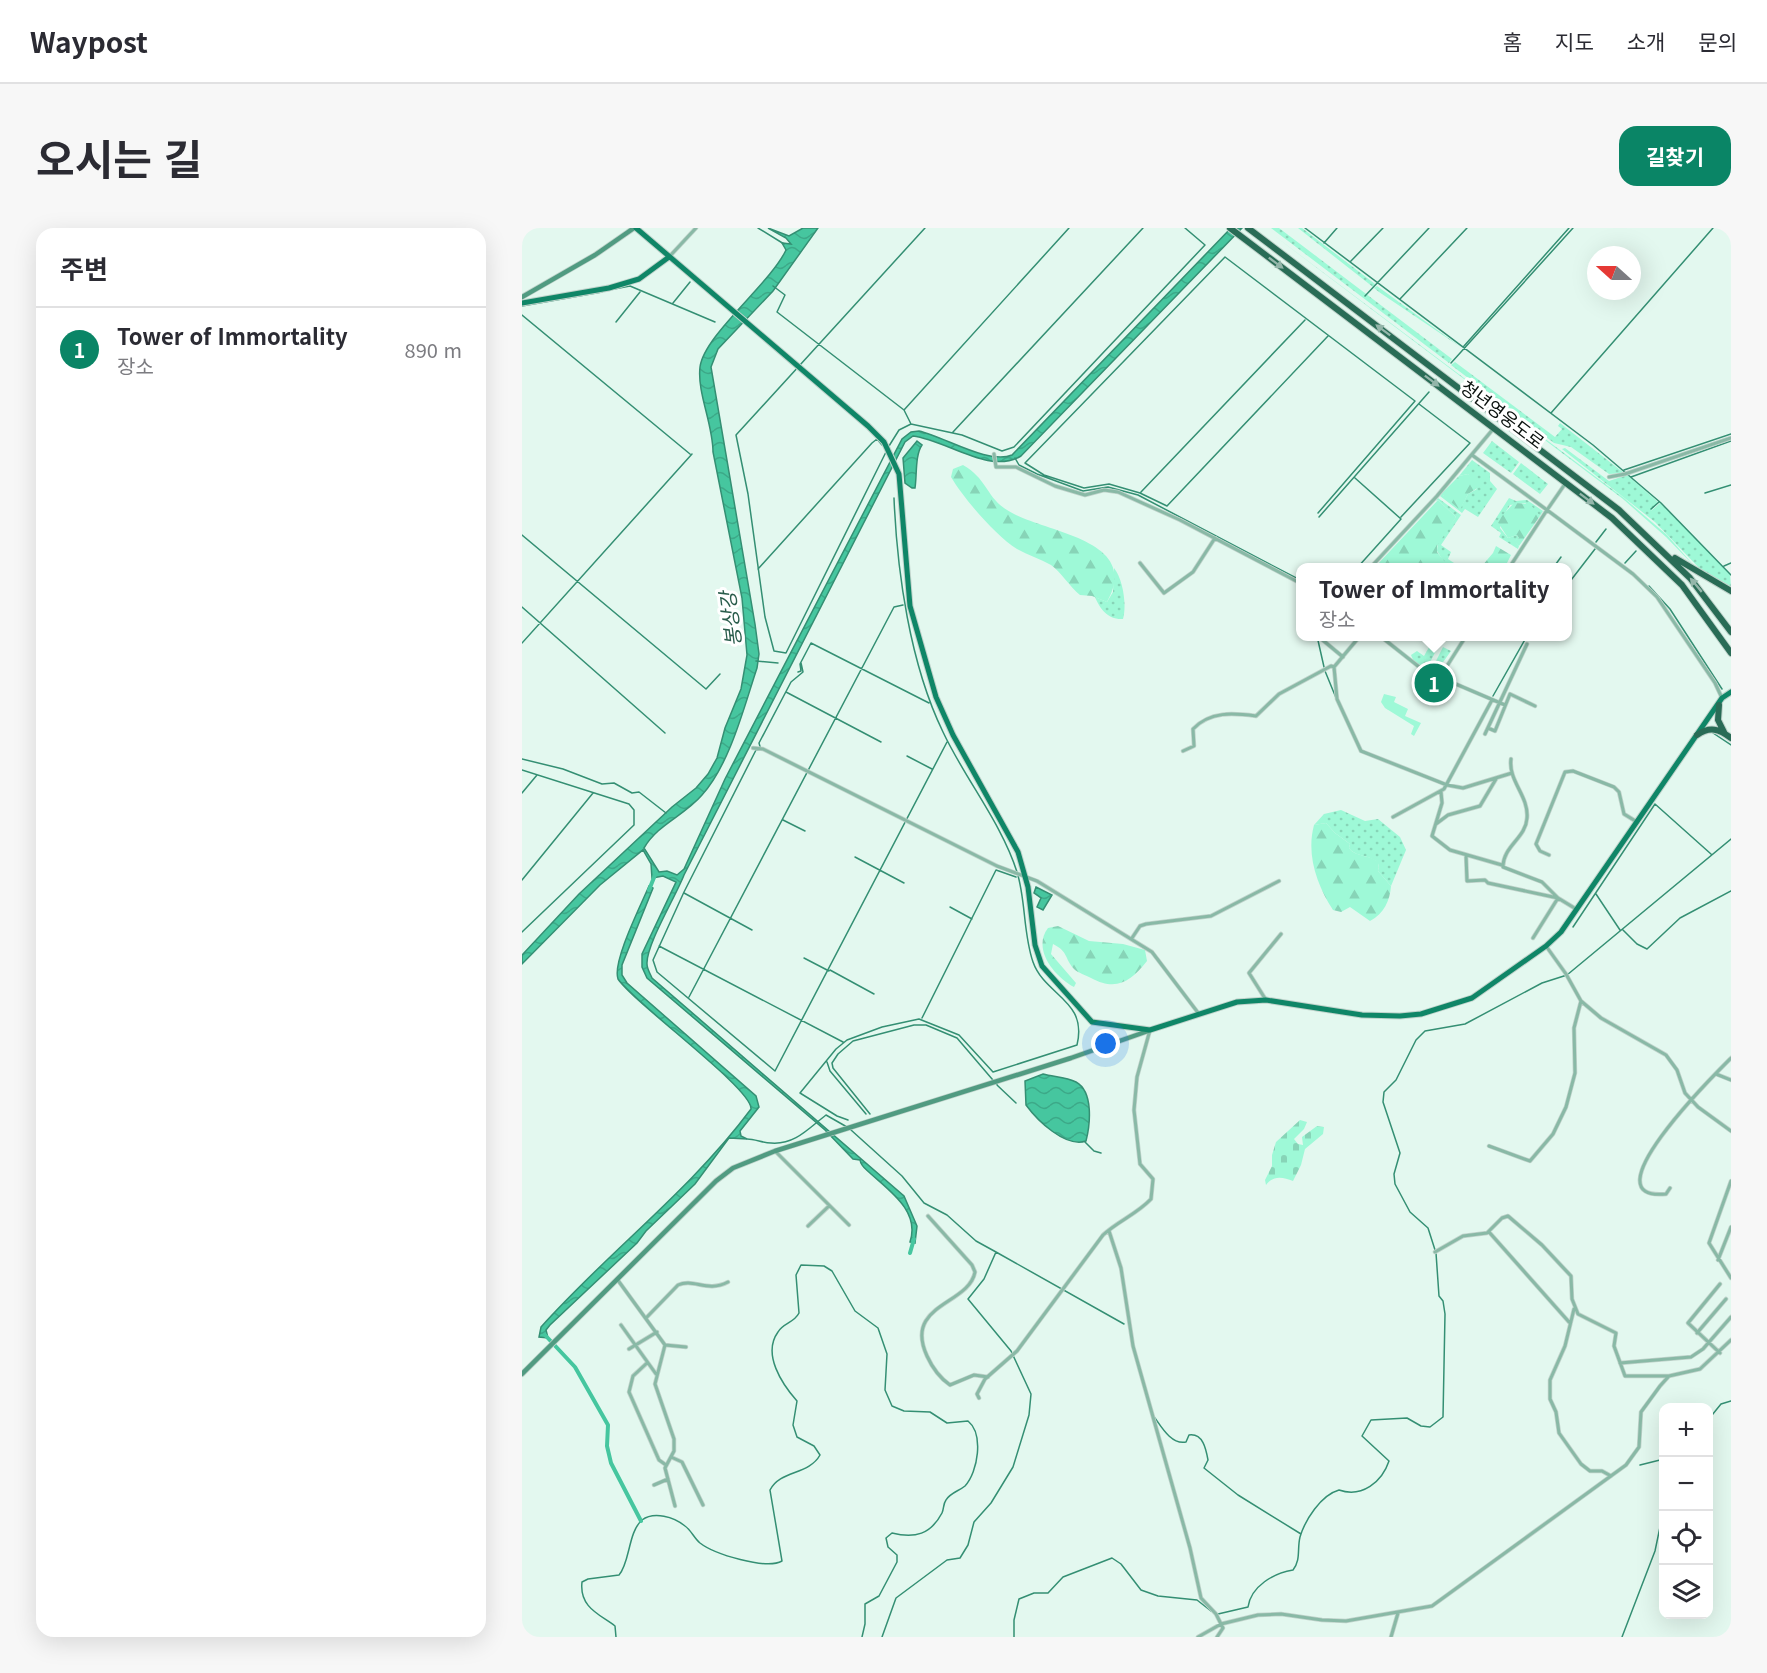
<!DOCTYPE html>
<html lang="ko">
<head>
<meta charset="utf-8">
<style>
  :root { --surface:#fff; --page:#f7f7f7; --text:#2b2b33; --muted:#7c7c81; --line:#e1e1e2; --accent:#0a8566 }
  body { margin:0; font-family:Georgia,"Noto Sans KR",serif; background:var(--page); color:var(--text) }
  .controls { position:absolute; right:18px; bottom:18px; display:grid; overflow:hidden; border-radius:12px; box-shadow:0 6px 24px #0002 }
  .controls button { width:54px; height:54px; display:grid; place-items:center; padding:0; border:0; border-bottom:2px solid var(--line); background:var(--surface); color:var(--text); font:30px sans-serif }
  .compass { position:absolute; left:1065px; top:18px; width:54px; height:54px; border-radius:50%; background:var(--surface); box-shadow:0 6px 24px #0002; rotate:291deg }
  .you { position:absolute; left:584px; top:816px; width:21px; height:21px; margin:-15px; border:4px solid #fff; border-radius:50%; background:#1a73e8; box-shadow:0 0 0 9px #1a73e833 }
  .badge { display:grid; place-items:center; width:39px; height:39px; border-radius:50%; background:var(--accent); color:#fff; font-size:20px; font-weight:700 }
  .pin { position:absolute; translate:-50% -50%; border:3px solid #fff; box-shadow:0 2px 6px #0006 }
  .popup { position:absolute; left:774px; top:335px; width:276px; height:78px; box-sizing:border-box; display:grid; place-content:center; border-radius:12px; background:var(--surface); filter:drop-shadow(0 2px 4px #0005); font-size:20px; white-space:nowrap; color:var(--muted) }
  .popup b { font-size:22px; color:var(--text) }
  .popup::after { content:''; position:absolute; left:50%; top:100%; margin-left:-12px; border:12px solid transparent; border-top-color:var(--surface) }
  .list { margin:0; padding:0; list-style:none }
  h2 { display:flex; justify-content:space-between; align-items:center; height:78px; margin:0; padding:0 24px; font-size:26px }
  h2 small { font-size:20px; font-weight:400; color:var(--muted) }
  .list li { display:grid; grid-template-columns:39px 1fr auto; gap:18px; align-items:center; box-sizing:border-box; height:84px; padding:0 24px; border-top:2px solid var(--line) }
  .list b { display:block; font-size:22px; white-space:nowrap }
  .list p { margin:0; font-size:20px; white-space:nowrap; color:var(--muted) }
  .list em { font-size:20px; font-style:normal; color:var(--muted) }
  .icon { flex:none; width:33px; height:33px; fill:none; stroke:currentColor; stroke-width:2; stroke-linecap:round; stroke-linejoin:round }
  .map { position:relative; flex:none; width:1209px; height:1409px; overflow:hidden; border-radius:18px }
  header { display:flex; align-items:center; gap:36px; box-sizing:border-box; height:84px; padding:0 30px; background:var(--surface); border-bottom:2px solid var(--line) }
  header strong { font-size:28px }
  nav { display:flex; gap:33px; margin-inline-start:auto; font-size:21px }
  .intro { display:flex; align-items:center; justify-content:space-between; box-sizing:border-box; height:144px; padding:0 36px }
  h1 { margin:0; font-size:42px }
  .button { padding:15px 27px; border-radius:18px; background:var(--accent); color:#fff; font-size:21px; font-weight:700 }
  main { display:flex; gap:36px; padding:0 36px }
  aside { flex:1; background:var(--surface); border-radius:18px; box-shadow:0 6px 24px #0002 }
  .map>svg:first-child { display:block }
  .grass { fill:url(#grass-dots) }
  .forest { fill:url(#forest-firs) }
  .cemetery { fill:url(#cemetery-stones) }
  .water { fill:url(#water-waves); stroke:#348f73; stroke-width:1.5 }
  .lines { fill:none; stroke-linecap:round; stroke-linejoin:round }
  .stream { stroke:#348f73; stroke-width:1.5 }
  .canal { stroke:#46c69f; stroke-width:4 }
  .street-casing { stroke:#c0d3cb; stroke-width:4.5 }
  .secondary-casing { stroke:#c0d3cb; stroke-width:6 }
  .primary-casing { stroke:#c0d3cb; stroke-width:7 }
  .highway-casing { stroke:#c0d3cb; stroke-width:8 }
  .street { stroke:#89b9a6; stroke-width:3 }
  .secondary { stroke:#509b81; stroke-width:4.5 }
  .primary { stroke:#0f8667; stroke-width:5 }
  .highway { stroke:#296c56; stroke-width:6 }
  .oneway { fill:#94b6aa }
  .labels { text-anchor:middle; stroke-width:6; stroke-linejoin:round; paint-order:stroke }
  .street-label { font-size:18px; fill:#09100d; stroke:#fff }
  .water-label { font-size:20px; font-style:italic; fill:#295c4b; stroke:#fff }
</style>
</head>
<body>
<header>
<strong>Waypost</strong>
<nav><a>홈</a><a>지도</a><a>소개</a><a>문의</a></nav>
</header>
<div class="intro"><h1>오시는 길</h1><a class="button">길찾기</a></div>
<main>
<aside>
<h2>주변<small></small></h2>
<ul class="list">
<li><span class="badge">1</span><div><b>Tower of Immortality</b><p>장소</p></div><em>890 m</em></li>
</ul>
</aside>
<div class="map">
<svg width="1209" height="1409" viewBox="0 0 1209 1409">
  <defs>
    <pattern id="grass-dots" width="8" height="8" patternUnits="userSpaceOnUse" patternTransform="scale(1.5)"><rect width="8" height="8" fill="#9ef9d7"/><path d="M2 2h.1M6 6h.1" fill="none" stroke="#87d4b7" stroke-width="1.8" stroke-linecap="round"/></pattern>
    <pattern id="forest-firs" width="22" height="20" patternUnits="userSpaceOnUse" patternTransform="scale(1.5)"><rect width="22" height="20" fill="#9ef9d7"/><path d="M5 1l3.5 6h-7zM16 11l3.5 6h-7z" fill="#87d4b7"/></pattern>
    <pattern id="cemetery-stones" width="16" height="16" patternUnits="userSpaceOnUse" patternTransform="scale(1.5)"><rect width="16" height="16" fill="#9ef9d7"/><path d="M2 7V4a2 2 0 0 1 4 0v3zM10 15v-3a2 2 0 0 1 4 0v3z" fill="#87d4b7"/></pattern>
    <pattern id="water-waves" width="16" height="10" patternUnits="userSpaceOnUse" patternTransform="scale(1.5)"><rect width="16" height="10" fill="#46c69f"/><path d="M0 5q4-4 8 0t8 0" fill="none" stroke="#3ca988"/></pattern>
  </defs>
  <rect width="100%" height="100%" fill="#e3f8ef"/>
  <path class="grass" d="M742 0 1102 270 1145 307 1174 340 1144 309 1101 271Z
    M749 0H757L930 131 927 135Z
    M776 0H780L853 56 851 59Z
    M855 58 940 120 857 64 852 60Z
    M933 134 1033 209 1040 201 1036 198 1038 195 1102 245 1087 246 1049 219 1032 215 929 137Z
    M970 213 997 234 989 245 961 225Z
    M1043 220 1087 253 1105 247 1136 274 1129 283 1138 275 1208 346 1209 360 1179 342 1133 294 1040 221Z
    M950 232 968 245V253L975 261 956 289 943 281 940 285 918 268 921 264V267L940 277 946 266 955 261 946 246 937 248Z
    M999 235 1026 256 1018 266 991 246Z
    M916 270 939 287 919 317 929 324 926 331 938 339H925L915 323 916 313 934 289 916 272 914 273Z
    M987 270 994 273 1005 272 1021 283 1018 288 1003 275 988 277 980 290 978 300 986 310 995 307 997 310 993 313 997 318 996 321 977 309 979 305 969 298Z
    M592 340C601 351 605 377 601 391 586 392 578 381 573 369L585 374 591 364Z
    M910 414 917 417 905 440 892 434 889 427 895 423 902 428Z
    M921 419 929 423 914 444 909 443Z
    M819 582 843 593 856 591 878 609 884 622 869 658 856 643 857 636C849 626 834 630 827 620L828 616 813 605 804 595 792 597 802 586Z"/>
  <path class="forest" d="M441 237C464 250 464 267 482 280 515 305 622 308 585 374L570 368 558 367C548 359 539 344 529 337 518 331 506 327 495 321 474 308 442 271 429 249L431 241Z
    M946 246 957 259 946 266 938 282 921 267V264L937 248Z
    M916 272 934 289 915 318V324L927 339H853Z
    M992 275 1008 276 1018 288 997 318 992 313 997 310 995 307 986 310 975 293Z
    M974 318 989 327 983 339H959L971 325Z
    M862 466 874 469 872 474 886 481 883 488 899 495 892 508 889 506 892 498 863 480 859 474Z
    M804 595 813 605 828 616 827 620C834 630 849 626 857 635L856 643 869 658C868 672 862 686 848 693L828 679 819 684 811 682C795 657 784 627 792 597Z
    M536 698 567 713 601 716 623 722 625 733C609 753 595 764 569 750 564 747 556 745 552 741 542 730 547 724 531 716L529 726 554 755 552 759C532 748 510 721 526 700Z"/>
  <path class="cemetery" d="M778 892 785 894 782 901 772 911 776 916 781 917 780 909 795 898 802 899 801 906 783 921 779 937 771 953C761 949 751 947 744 957L743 952 750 938V927L754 914Z"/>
  <path class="water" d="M246 0 267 8 281 0H296L251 63 196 121 189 139 233 396 237 426 235 440C222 479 208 536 180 567 162 588 136 596 122 620L137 644 145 643 155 647 162 641 203 551 380 211 389 204 397 203C423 209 467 237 490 227L709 0H720L499 228C467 247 425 212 391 208L383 214 162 647C154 668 124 717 125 736 125 741 128 745 130 750L382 968 395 998 393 1015 388 1014C398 984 369 964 349 946 344 941 339 939 338 932L331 931 303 902 125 750 120 739V726L154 654 141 648 130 650 129 636 121 622 78 657 0 736V727L57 666 150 579 174 560 186 546 195 530 203 500 219 461 225 427 220 370 191 224C191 196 175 165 178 139 182 107 248 56 264 22L260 15 269 16 264 10Z
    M395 213 400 217C393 227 395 247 393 260H390L383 255 381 230Z
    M127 658 131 660 100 737V747L105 755 234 868 237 879 218 903 219 908 225 911 207 910 173 956 124 1003 115 1015 28 1097 24 1102 26 1110 17 1109 19 1099C87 1023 168 963 229 881 231 861 114 777 96 751 90 734 119 677 127 658Z
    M514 659 530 667 521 682 515 679 519 670 512 665Z
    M521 846C532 849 544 849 554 854 572 864 568 897 564 913 543 920 515 892 504 877L503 853Z"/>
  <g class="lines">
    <path class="stream" d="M236 0 262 16
      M783 0 1071 217 1139 275 1209 347
      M802 15 815 0
      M828 34 861 0
      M251 58 263 67 255 84 382 182 389 196
      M87 62 108 58 193 94
      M843 68 907 0
      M878 71 945 0
      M151 75 168 54
      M0 78 80 64
      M0 87 168 226
      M94 94 118 64
      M942 118 1047 0
      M929 135 1051 0
      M382 182 547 0
      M1029 185 1191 0
      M431 204 621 0
      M367 218 377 202 389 196 440 207 480 223 492 219 683 17 663 0
      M364 224 264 425 252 423 243 389 226 266 214 207 403 0
      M493 230 497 237 515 246 561 263 586 259 616 267 778 352
      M1102 242 1209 206
      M1109 249 1209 213
      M833 250 879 291 835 340
      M619 264 783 92
      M1183 265 1209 257
      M1129 281 1137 274
      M796 285 893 173 703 29 503 235 522 247 562 260 587 256 618 265 645 278 806 108
      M797 289 907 164
      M879 289 948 215 897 176
      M0 307 184 461 198 446
      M1074 314 1084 301
      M1103 335 1114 323
      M1202 338 1209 335
      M1031 340 1039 329
      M236 341 350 215 355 211 360 217
      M1046 356 1073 321
      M1127 358 1148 381 1200 461
      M0 379 143 505
      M795 408 802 439
      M0 415 170 226
      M234 433 256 435
      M279 435 281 444 269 454 237 515 239 522H234L162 664 131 732 135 744 253 843 425 514
      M803 443 819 482
      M276 444 279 443 278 436 289 415 407 475
      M264 464 359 514
      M971 468 1005 408
      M1191 505 1209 517
      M385 528 410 541
      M0 531 41 541 80 556 92 555 110 565 117 564 144 585
      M0 542 107 576 112 582V597L0 704
      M0 565 15 547
      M261 592 283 603
      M333 629 382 655
      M0 652 71 565
      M162 665 230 702
      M1074 666 1098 702
      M428 679 450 691
      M1051 699 1133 576 1189 626
      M1101 702 1115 716 1125 721 1158 690 1209 663
      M137 718 321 814
      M282 730 307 743
      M308 742 352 766
      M167 769 372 379 381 377
      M400 790 474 642 494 649
      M305 834 308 843 344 886
      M348 886 311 840 310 835 316 826 331 813 392 797H404L435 810 476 858 494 875
      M326 892 315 888 278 865 314 821 325 812 360 799 397 791 437 807 471 844 555 817C566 772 523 768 511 734 501 705 504 673 495 644 479 594 443 551 421 504 388 436 375 344 372 270
      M329 902 380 948 402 975 425 987 454 1013 474 1024 462 1051 446 1071 489 1123 509 1166 507 1187 491 1239 469 1275 452 1294 446 1317 438 1330 425 1332 374 1370 360 1409
      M225 911C233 911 241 915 249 915 273 917 287 900 304 887L325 899
      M563 914 572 923 579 925
      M474 1024 602 1096
      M633 1190C640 1200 650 1217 664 1214L667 1207C681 1205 684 1221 686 1232L682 1240 716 1267 779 1306
      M1186 1192 1199 1176 1209 1173
      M1118 1237 1142 1231
      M696 1386 726 1379C729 1358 752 1345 771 1342 779 1332 775 1321 778 1309 783 1292 799 1267 817 1262 840 1270 860 1254 867 1233L840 1208 849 1192 885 1190 899 1198 908 1199 921 1189 923 1086 921 1073 917 1068 914 1025 906 1000 888 984 873 956 872 946 878 925 861 874 862 864 874 852 894 812 903 803 943 796 1020 755 1045 747 1209 611
      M94 1409 93 1398C79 1387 57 1380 60 1354L66 1351 97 1347C108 1335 106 1304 120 1292 132 1283 152 1289 163 1298 169 1302 172 1310 178 1315 192 1326 244 1342 260 1333L248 1262C258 1242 287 1247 298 1227L292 1218 275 1209 271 1197 275 1173C260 1156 240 1126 256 1104 261 1095 272 1095 277 1085L274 1047 279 1037 302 1038 310 1043 333 1083 356 1100 365 1126 363 1162 370 1178 382 1183 408 1184 425 1195 446 1193C462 1206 456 1244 443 1258 437 1263 428 1265 424 1272 421 1276 422 1281 420 1285 409 1306 393 1311 370 1305L364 1310 366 1319 375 1327V1334L357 1368 343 1376V1396L340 1409
      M492 1409V1392L497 1371 512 1365H526L541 1349 590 1330 599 1336 619 1362 636 1368 675 1372 689 1383
      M1100 1409 1133 1323 1142 1280"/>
    <path class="canal" d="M127 662 133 647
      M388 1025 392 1011
      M23 1107 53 1139 86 1197 85 1218 89 1235 119 1293"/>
    <g class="street-casing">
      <path id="street" d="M147 29 174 0
        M472 226 474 239H494L533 258 563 267 582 262 596 264 658 292 778 355
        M950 227 1025 282 1043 256
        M1087 249 1103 246 1209 210
        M618 335 642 365 671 344 693 310
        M848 340 915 268 972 200
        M987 340 1025 282 1111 346 1135 369 1193 455 1200 470
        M858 408 901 442 983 477
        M797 409 821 429
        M812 439 838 408
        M918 449 944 408
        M966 500 973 503 988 466 1013 478
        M963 506 1005 416
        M231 520 241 521 475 638 515 653 630 724 677 786
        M661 523 672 518 671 501C688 483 711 485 734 488L757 466 809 438 812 439 815 471 839 523 925 557 941 560 990 545
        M989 531C986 553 1007 568 1005 590 1004 610 981 618 981 639L1020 654 1036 670 1054 681
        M919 564 920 575 910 608 928 622 980 637
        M871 589 922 561 970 472
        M914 596 926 587 958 578 974 551
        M944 627 945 653 963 652 966 655 1036 670
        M1027 627 1018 623 1014 616 1043 544 1051 543 1092 559 1097 564 1102 586 1115 594
        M610 710 618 698 624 696 689 688 757 653
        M1011 710 1036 670
        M744 772 727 745 759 706
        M1059 773 1079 790 1144 827 1155 842 1163 865 1176 879 1209 903
        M1194 846 1209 852
        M967 918 1008 933 1031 906 1044 879 1053 845 1052 800 1059 773 1044 746 1024 718
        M253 923 327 997
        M1209 953 1187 1015 1209 1050
        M1148 960 1144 966C1063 974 1195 844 1209 830
        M406 988 450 1037 453 1044C447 1077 381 1076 405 1128 410 1139 418 1150 428 1157L452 1147 466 1149
        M286 998 307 978
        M587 1003 599 1040 611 1118 668 1320 679 1370 694 1386 701 1400 695 1409
        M967 1004 1047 1094
        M913 1024 941 1008 965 1005 980 990 986 988 1020 1017 1049 1048 1050 1071 1056 1086 1094 1105 1092 1118 1103 1148H1147
        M1196 1032 1209 999
        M95 1051 143 1117 164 1119
        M1198 1056 1166 1095 1198 1125
        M1052 1081 1043 1118 1028 1152V1171L1034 1184 1037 1205 1059 1236 1068 1243H1080L1089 1248
        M125 1089 156 1057C172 1050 185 1065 206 1054
        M99 1097 134 1146
        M1175 1105 1204 1071
        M143 1117 133 1156 152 1211V1223L143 1240 153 1278
        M107 1121 135 1104
        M125 1135 111 1148 107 1164 137 1232 144 1237
        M1098 1135 1169 1129 1181 1121 1209 1089
        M457 1170 455 1166 463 1151 495 1123 581 1007C596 993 615 986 629 971L631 951 618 936 612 882 615 849 628 802
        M149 1229 160 1234 181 1277
        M132 1257 146 1251
        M676 1409 699 1396 736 1387 759 1386 800 1392 824 1393 910 1378 1104 1237 1117 1219 1119 1184 1138 1158 1147 1148 1178 1141 1209 1112
        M869 1409 876 1385"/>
    </g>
    <g class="secondary-casing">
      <path id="secondary" d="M0 69 73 27 112 0
        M0 1146 194 953 211 940 253 923 549 830 626 803"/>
    </g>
    <g class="primary-casing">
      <path id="primary" d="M114 0 346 198 362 214 377 246 388 378 414 469 431 507 496 624 506 659 513 717 520 738 570 794 628 802 715 774 744 772 840 787 878 788 899 786 950 770 1024 718 1039 704 1200 470 1209 464
        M0 75 87 60 117 51 147 29"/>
    </g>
    <g class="highway-casing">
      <path id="highway" d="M708 0 1090 290 1160 357 1209 425
        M726 0 1097 282 1168 350 1209 404
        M1153 330 1209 363
        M1197 477 1196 492 1202 504
        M1175 507C1188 498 1197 501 1209 510"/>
    </g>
    <use href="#street" class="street"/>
    <use href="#secondary" class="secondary"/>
    <use href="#primary" class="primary"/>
    <use href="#highway" class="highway"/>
  </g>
  <defs><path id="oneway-solid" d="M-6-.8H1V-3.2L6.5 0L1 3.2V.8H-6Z" transform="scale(1.5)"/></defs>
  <g class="oneway">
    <use href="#oneway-solid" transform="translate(754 35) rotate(37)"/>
    <use href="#oneway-solid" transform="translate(861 102) rotate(-143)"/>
    <use href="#oneway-solid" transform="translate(910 153) rotate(37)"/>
    <use href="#oneway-solid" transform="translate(1065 271) rotate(37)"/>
    <use href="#oneway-solid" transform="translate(1174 357) rotate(-130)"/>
  </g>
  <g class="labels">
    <g class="street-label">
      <text transform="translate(980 187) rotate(37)" y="6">청년영웅도로</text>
    </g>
    <g class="water-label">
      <text transform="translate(209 391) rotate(-97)" y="7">봉상강</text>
    </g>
  </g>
</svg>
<div class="controls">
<button>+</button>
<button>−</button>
<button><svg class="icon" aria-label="locate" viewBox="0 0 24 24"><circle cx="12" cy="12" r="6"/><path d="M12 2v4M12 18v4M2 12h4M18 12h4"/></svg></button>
<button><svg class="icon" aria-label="layers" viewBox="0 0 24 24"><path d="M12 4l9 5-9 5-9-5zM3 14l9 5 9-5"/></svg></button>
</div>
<svg class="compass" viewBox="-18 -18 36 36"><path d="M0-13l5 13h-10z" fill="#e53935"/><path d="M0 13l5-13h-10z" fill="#7c7c81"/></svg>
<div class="you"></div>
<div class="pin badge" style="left:912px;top:455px">1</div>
<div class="popup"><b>Tower of Immortality</b>장소</div>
</div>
</main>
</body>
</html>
